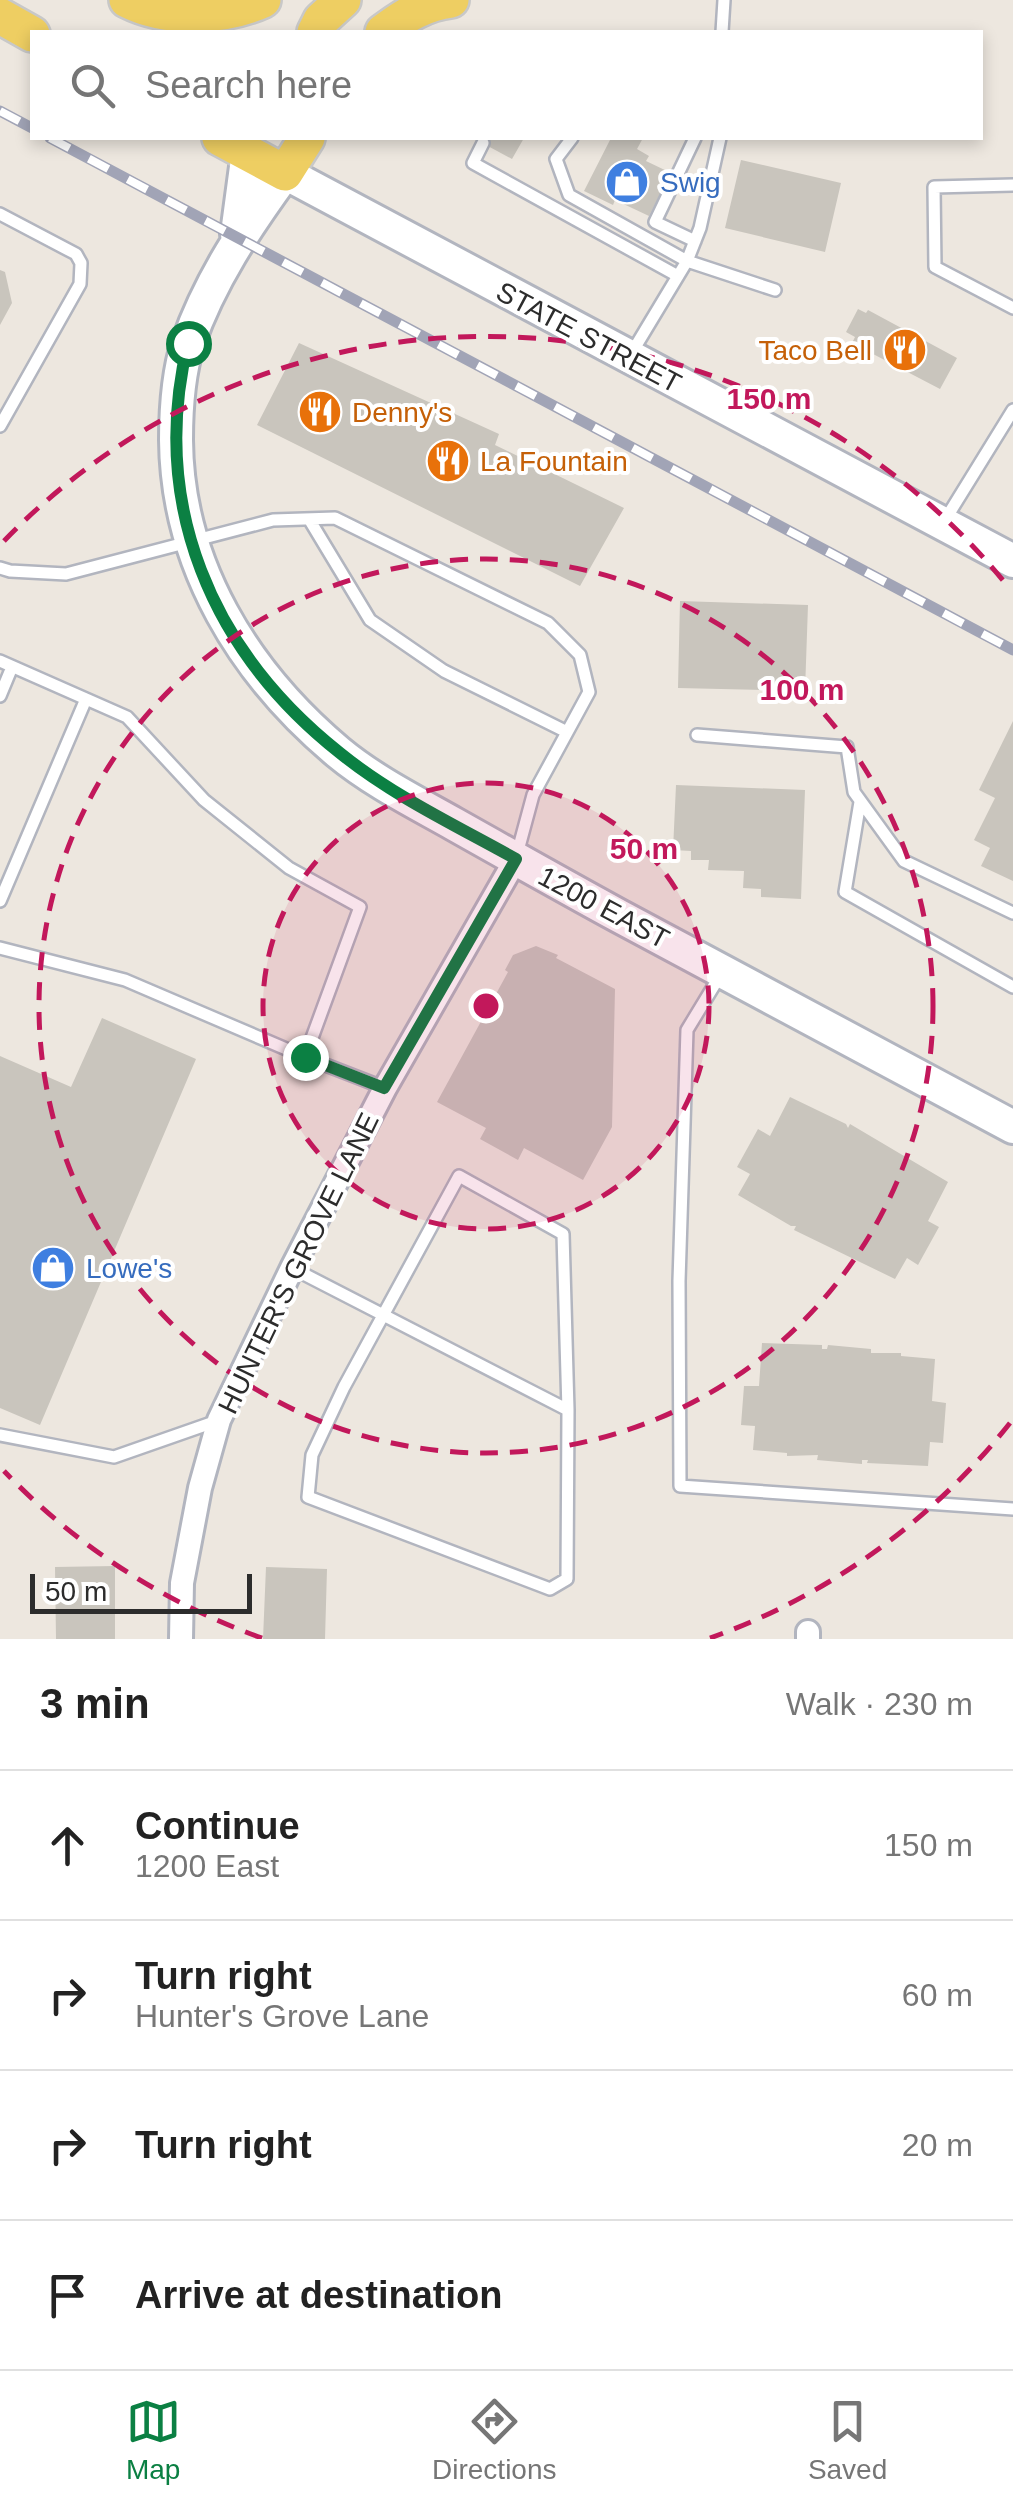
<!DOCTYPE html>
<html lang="en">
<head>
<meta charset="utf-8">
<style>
  :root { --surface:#fff; --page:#f6f6f6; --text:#222; --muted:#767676; --line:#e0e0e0; --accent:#0b8043 }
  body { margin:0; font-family:Helvetica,sans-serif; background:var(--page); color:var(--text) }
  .scale { position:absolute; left:30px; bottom:25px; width:222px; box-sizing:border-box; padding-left:10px; border:5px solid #2c2c2c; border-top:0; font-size:28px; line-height:35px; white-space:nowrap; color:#2c2c2c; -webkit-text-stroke:8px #fff; paint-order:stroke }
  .stop { position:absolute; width:30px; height:30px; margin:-22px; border:8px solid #0b8043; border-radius:50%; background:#fff }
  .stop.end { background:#0b8043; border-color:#fff; box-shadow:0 2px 10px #0008 }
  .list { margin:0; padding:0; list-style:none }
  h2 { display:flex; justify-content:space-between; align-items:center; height:130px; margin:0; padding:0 40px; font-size:42px }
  h2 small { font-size:32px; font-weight:400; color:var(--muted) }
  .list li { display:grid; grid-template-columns:65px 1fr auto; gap:30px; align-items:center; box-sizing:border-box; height:150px; padding:0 40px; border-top:2px solid var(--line) }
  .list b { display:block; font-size:38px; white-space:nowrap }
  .list p { margin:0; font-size:32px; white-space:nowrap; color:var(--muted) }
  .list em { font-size:32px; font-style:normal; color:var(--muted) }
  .icon { flex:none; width:55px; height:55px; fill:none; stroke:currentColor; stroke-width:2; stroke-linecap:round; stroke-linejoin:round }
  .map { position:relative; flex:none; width:1013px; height:1639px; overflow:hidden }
  .search { position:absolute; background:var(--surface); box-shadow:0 5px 15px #0003; left:30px; right:30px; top:30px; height:110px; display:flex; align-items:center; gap:25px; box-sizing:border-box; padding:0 35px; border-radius:0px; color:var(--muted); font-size:38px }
  .sheet { height:730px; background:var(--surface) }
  nav { display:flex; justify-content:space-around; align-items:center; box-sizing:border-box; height:140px; border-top:2px solid var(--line); background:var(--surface); font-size:28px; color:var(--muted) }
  nav a { display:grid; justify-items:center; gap:5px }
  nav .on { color:var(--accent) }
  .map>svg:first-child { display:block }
  .building { fill:#c9c5bd }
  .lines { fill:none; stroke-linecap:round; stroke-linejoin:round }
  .lane-casing { stroke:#b2b5bf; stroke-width:16 }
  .street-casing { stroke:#b2b5bf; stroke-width:28 }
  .secondary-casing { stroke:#b2b5bf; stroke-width:38 }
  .primary-casing { stroke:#c8c8c8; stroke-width:40 }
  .lane { stroke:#fff; stroke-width:11 }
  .street { stroke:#fff; stroke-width:22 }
  .secondary { stroke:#fff; stroke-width:32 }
  .primary { stroke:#eece62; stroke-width:35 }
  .rail-casing { stroke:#a1a4b6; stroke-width:11 }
  .rail { stroke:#fff; stroke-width:8; stroke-dasharray:22; stroke-linecap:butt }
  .route { stroke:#0b8043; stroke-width:12 }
  .ring { fill:none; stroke:#c2185b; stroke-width:5; stroke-dasharray:18 12 }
  .labels { text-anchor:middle; stroke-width:8; stroke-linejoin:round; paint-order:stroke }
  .shop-label { font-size:28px; fill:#366cbe; stroke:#fff; text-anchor:start }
  .street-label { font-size:28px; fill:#2c2c2c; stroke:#fff }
  .food-label { font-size:28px; fill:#c56008; stroke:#fff; text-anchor:start }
  .centre { fill:#c2185b; stroke:#fff; stroke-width:5 }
  .ring-label { font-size:30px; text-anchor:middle; font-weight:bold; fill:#c2185b; stroke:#fff; stroke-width:8; stroke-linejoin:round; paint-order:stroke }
</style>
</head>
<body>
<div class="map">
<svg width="1013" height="1639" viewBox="0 0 1013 1639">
  <rect width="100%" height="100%" fill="#ede7df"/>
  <path class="building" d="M473 138H524L512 159Z
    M611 138H643L637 149 649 156 646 161 671 173 649 216 615 200 613 205 584 191Z
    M741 160 841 183 825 252 725 228Z
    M0 270 5 272 12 303 0 325Z
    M858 309 866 313 868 310 957 358 940 389 852 343 855 337 846 332Z
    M299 343 499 434 495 445 624 508 580 586 257 425Z
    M680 601 808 605 805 691 678 688Z
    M1013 721V881L981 866 990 848 974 840 995 798 979 790Z
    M676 785 805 790 801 899 761 897V889L743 888 744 871 708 870 709 860H691V851L673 850Z
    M536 946 558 955 556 958 615 989 612 1127 583 1180 524 1148 518 1160 480 1139 486 1128 437 1102 508 972 505 970 513 955Z
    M102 1018 196 1059 40 1425 0 1408V1056L71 1087Z
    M790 1097 846 1124 848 1128 850 1124 948 1182 928 1221 939 1227 918 1265 907 1258 895 1279 794 1230 796 1226H791L738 1195 750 1174 737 1167 758 1129 770 1136Z
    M762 1343 822 1345V1349H827L828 1345 871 1349V1353H901V1356L935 1359 932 1401 946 1403 943 1443 930 1442 928 1466 867 1463 868 1460H862V1464L817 1460 818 1455 787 1456V1453L753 1450 755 1426 741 1425 744 1386H759Z
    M115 1566V1639H56L55 1567Z
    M266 1567 327 1569 325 1639H263Z"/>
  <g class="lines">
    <g class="lane-casing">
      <path id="lane" d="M722 32 724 0
        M572 138 556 159 569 195 687 261 775 290
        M483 143 473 163 678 276
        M1013 185 934 187 935 267 1013 308
        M0 214 76 254 81 263 80 284 0 426
        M695 241 655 222 695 138
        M631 354 687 261 700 228 720 138
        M309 519 370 620 444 671 567 732
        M945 520 1013 410
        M0 568 10 571 66 574 273 520 335 518 548 623 580 655 589 692 533 795 516 858
        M0 661 127 717 204 800 289 868 360 907 305 1057
        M0 696 12 667
        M697 735 847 747 854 792 904 861 1013 913
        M860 802 845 892 1013 987
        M0 901 86 699
        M0 948 125 980 305 1057 385 1088
        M721 974 687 1030 679 1281 680 1486 1013 1509
        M292 1268 568 1410 567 1579 550 1589 308 1497 312 1455 344 1387 459 1176 563 1234 568 1410
        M0 1435 114 1457 217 1421"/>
    </g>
    <g class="street-casing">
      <path id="street" d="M181 1639 182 1583 200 1488 219 1420 292 1268 385 1088 516 859
        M808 1639V1632"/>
    </g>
    <g class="secondary-casing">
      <path id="secondary" d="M237 234 248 152
        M1013 561 285 173C247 225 210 280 188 343 178 374 176 408 176 440 177 565 244 673 338 752 373 781 415 802 454 824 509 855 564 886 619 916 751 986 882 1057 1013 1127"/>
    </g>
    <g class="primary-casing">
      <path id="primary" d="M127 0C166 20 224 18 263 0
        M0 16 32 34
        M315 32 321 20 343 0
        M383 32C404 16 425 3 451 0
        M220 138 285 173 307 138"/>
    </g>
    <use href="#lane" class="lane"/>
    <use href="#street" class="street"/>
    <use href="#secondary" class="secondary"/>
    <use href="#primary" class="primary"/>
    <g class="rail-casing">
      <path id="rail" d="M0 111 32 128
        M50 138 1013 650"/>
    </g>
    <use href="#rail" class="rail"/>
  </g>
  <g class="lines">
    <path class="route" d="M188 343C149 504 211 651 340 753 393 796 457 826 516 859L384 1088 305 1057"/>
  </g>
  <circle cx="486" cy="1006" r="223" fill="#c2185b" fill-opacity=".12"/>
  <g class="ring">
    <circle cx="486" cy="1006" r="223"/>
    <circle cx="486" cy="1006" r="447"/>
    <path d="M1010 1423A670 670 0 0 1 710 1638M262 1638A670 670 0 0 1 4 1471M4 541A670 670 0 0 1 1010 589"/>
  </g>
  <defs>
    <g id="shop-disc" transform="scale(2.25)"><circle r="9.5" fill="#3f7fe0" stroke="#fff"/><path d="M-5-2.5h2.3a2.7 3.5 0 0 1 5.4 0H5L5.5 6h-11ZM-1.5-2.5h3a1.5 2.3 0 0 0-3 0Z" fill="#fff"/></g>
    <g id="restaurant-disc" transform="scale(2.25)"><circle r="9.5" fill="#e8710a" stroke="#fff"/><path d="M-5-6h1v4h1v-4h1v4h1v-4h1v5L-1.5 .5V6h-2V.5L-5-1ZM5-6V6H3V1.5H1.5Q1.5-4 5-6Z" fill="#fff"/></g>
  </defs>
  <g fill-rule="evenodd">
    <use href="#shop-disc" x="627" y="182"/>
    <use href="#restaurant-disc" x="905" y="350"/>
    <use href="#restaurant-disc" x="320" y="412"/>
    <use href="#restaurant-disc" x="448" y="461"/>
    <use href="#shop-disc" x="53" y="1268"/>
  </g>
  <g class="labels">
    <g class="shop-label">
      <text x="660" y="192">Swig</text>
      <text x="86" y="1278">Lowe's</text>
    </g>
    <g class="street-label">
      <text transform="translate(589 337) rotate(28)" y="10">STATE STREET</text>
      <text transform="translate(604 907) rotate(28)" y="10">1200 EAST</text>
      <text transform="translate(298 1263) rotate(-64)" y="10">HUNTER'S GROVE LANE</text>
    </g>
    <g class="food-label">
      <text x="872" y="360" text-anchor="end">Taco Bell</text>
      <text x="352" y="422">Denny's</text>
      <text x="480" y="471">La Fountain</text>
    </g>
  </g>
  <circle cx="486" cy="1006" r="15" class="centre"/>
  <g class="ring-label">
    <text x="769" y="409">150 m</text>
    <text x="802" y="700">100 m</text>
    <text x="644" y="859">50 m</text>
  </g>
</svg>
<div class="scale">50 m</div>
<div class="stop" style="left:188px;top:343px"></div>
<div class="stop end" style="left:305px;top:1057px"></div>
<div class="search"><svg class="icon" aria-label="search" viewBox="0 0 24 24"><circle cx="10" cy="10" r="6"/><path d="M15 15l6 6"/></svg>Search here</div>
</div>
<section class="sheet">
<h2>3 min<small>Walk · 230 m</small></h2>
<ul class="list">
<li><svg class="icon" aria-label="ahead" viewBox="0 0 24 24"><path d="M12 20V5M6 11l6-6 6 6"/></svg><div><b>Continue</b><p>1200 East</p></div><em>150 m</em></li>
<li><svg class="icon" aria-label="right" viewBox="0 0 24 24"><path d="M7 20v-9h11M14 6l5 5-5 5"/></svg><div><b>Turn right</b><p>Hunter's Grove Lane</p></div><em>60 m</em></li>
<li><svg class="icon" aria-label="right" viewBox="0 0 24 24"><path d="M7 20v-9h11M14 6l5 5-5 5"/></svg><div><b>Turn right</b></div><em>20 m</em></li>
<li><svg class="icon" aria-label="arrive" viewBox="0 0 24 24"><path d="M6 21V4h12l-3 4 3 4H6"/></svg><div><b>Arrive at destination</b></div></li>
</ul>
</section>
<nav>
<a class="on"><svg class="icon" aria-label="map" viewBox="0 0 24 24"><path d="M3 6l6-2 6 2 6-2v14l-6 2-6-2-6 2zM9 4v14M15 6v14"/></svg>Map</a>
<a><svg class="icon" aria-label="directions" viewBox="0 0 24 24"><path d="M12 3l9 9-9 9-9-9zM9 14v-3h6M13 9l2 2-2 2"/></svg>Directions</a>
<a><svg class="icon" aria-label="saved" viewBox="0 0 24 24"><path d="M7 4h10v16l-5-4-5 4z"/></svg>Saved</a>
</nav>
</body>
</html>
